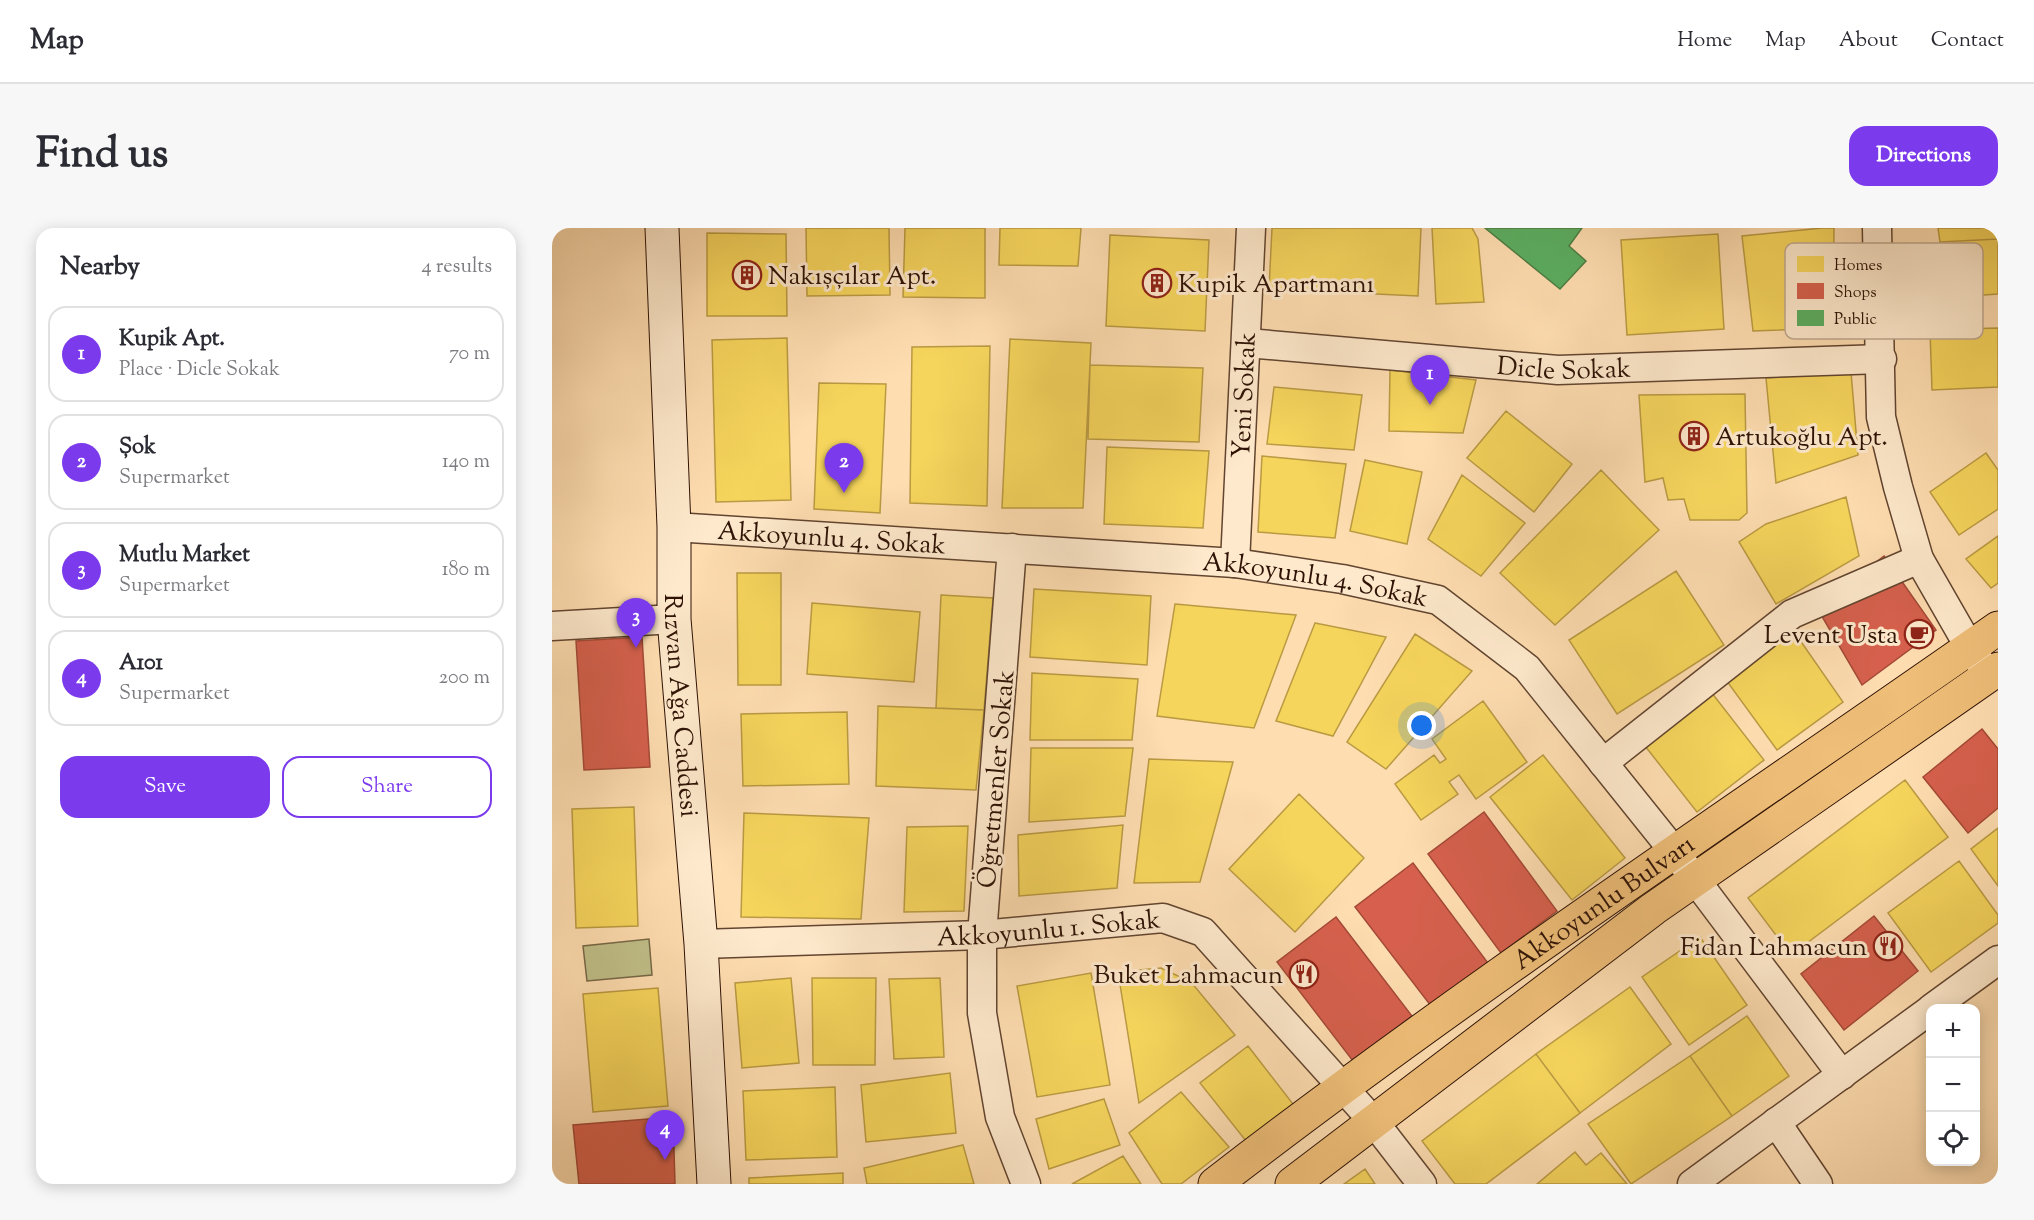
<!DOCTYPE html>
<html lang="en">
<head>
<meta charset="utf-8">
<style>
  :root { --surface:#fff; --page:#f7f7f7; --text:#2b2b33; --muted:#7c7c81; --line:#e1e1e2; --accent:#7c3aed }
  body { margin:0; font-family:"Sorts Mill Goudy",serif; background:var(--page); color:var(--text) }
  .controls { position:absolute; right:18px; bottom:18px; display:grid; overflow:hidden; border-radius:12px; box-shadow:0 3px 15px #0003 }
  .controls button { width:54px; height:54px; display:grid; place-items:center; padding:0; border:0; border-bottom:2px solid var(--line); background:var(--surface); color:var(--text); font:30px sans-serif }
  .you { position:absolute; left:870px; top:498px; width:21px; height:21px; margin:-15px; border:4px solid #fff; border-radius:50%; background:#1a73e8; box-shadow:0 0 0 9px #1a73e833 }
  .badge { display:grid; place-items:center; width:39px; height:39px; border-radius:50%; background:var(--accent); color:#fff; font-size:20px; font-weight:700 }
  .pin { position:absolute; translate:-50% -50px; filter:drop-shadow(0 2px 3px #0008) }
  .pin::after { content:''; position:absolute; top:32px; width:21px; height:18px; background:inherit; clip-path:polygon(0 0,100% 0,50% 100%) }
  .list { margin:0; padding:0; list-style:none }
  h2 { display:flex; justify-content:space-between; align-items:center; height:78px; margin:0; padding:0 24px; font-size:26px }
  h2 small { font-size:20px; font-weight:400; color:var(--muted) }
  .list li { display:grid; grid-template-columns:39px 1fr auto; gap:18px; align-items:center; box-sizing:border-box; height:96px; margin:0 12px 12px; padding:0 12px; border:2px solid var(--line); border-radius:18px }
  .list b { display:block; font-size:22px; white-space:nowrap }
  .list p { margin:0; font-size:20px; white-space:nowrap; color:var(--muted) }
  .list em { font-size:20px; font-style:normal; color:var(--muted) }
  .actions { display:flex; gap:12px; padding:18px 24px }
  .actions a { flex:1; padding:14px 0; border:2px solid var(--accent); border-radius:18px; text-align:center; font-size:21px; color:var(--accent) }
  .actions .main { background:var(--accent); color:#fff }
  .icon { flex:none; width:33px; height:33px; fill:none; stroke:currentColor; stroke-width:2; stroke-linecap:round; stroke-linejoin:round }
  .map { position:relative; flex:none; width:1446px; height:956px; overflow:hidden; border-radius:18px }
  header { display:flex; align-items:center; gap:36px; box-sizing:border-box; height:84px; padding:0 30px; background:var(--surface); border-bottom:2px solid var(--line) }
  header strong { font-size:28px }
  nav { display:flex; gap:33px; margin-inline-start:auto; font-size:21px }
  .intro { display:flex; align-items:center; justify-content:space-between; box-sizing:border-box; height:144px; padding:0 36px }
  h1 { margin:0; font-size:42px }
  .button { padding:15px 27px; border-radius:18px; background:var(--accent); color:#fff; font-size:21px; font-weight:700 }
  main { display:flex; gap:36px; padding:0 36px }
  aside { flex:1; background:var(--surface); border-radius:18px; box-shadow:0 3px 15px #0003 }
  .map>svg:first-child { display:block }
  .green { fill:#c1c08a; stroke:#786948; stroke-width:1.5 }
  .homes { fill:#f6d55c; stroke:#ba9a42; stroke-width:1.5 }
  .shops { fill:#d6604d; stroke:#a44937; stroke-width:1.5 }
  .public { fill:#5aae61; stroke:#4d7f45; stroke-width:1.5 }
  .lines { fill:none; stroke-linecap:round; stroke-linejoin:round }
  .street-casing { stroke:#624530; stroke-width:31 }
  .secondary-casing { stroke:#2e1205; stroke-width:35 }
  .primary-casing { stroke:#2e1205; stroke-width:35 }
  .street { stroke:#fee9cc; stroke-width:28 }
  .secondary { stroke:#fee9cc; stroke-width:33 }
  .primary { stroke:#efbe78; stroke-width:33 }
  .labels { text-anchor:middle; stroke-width:6; stroke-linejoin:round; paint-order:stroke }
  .poi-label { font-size:26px; fill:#2e1205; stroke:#fee9cc; text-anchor:start }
  .street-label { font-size:26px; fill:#2e1205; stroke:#fee9cc }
  .key { fill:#fee9cc; stroke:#c0a890; stroke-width:1.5 }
  .key-label { font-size:16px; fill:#2e1205 }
</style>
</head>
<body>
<header>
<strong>Map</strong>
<nav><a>Home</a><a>Map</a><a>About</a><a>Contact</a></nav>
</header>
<div class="intro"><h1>Find us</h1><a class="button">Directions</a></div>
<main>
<aside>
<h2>Nearby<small>4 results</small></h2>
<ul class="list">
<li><span class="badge">1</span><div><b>Kupik Apt.</b><p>Place · Dicle Sokak</p></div><em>70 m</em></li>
<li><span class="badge">2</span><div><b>Şok</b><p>Supermarket</p></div><em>140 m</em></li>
<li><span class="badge">3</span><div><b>Mutlu Market</b><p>Supermarket</p></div><em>180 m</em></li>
<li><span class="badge">4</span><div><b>A101</b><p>Supermarket</p></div><em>200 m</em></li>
</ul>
<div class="actions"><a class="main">Save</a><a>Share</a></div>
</aside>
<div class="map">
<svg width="1446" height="956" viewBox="0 0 1446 956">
  <rect width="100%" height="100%" fill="#feddb0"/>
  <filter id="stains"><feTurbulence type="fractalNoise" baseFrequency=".00333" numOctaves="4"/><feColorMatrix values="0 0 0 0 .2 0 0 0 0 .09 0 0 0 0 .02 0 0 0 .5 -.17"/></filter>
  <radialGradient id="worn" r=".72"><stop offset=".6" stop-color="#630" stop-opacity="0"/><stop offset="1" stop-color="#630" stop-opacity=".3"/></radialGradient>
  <path class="green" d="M97 711 100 747 35 753 31 718Z"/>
  <path class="homes" d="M254 0H337L338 67 255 68Z
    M353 0H433V70L351 69Z
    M448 0H529L526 38 447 37Z
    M720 0H869L866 68 717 61Z
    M880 0H920L926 11 932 74 884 76Z
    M1270 0H1282L1281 100 1201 103 1190 8Z
    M1386 0H1446V11L1388 14Z
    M155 5 234 6 235 88H155Z
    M1166 6 1172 101 1075 107 1069 12Z
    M558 7 657 12 653 103 554 98Z
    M1446 11V66L1389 70 1388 14Z
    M1446 100V159L1380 162 1378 102Z
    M235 110 239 272 164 274 160 112Z
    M458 111 539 115 531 280H450Z
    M438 118 435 278 358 275 360 119Z
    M538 137 651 140 647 214 536 211Z
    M838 142 924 152 911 205 837 203Z
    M1299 144 1306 227 1224 255 1214 150Z
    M267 155 334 156 328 285 262 281Z
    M722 159 810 167 802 222 715 216Z
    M1193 166 1195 285 1187 292H1138L1132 271 1116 272 1111 250 1093 254 1087 167Z
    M954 183 1020 236 982 284 915 230Z
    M555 219 657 223 651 300 552 296Z
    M1434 225 1446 242V281L1407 307 1378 264Z
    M710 228 794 236 783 310 706 304Z
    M813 232 870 244 855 316 798 303Z
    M1049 242 1107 302 1003 397 948 345Z
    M910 247 973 295 929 348 876 311Z
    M1294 269 1307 328 1224 376 1187 314 1214 296Z
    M1446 308V355L1439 360 1414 331Z
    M1124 343 1172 417 1065 486 1017 412Z
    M185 345H229V457H186Z
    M482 361 599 368 595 437 478 429Z
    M389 367 441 370 432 482 384 480Z
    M260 375 368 384 362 454 255 446Z
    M623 376 744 387 702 500 605 488Z
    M1234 392 1291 474 1225 522 1166 441Z
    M763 395 834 409 781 508 724 493Z
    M863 406 920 443 834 541 795 514Z
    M480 445 586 451 580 512H478Z
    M1149 451 1212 532 1145 584 1082 504Z
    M931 473 975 534 924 571 907 547 897 554 906 566 869 592 843 556 882 527 888 535 894 531 880 511Z
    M326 478 432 482 424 562 324 558Z
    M295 484 297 556 191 558 189 486Z
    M479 520H581L573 588 477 594Z
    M991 527 1073 630 1020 672 938 569Z
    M597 531 681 534 648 654 582 655Z
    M1353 552 1396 609 1239 727 1196 670Z
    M747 566 812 630 743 704 677 641Z
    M82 579 86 698 24 700 20 581Z
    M192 585 317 590 309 691 189 689Z
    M571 597 565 660 467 668 466 607Z
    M416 598 412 683 352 684 355 599Z
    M1446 600V658L1419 621Z
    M1407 633 1446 687V695L1379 744 1336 685Z
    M1148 709 1195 777 1137 817 1090 749Z
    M609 740 639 754 683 807 587 875 566 744Z
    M539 745 558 857 485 869 465 758Z
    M239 750 247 835 190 840 183 755Z
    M260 750H324L323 837H261Z
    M388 750 392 829 342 831 337 751Z
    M1078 759 1119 816 1028 885 984 826Z
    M106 760 116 878 41 884 31 766Z
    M1195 788 1237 848 1180 888 1138 828Z
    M696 818 741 876 694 913 648 855Z
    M984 826 1028 885 934 956H903L870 913Z
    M1138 828 1180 888 1079 956 1036 896Z
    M398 845 404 905 314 914 309 857Z
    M283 859 285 929 194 932 191 863Z
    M629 864 677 919 629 956H610L577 905Z
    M552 871 568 917 497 941 484 891Z
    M411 917 422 956H315L312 940Z
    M1023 924 1034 937 1049 925 1075 956H985Z
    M571 928 589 956H520Z
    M813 941 823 956H792Z
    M291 945V956H197V950Z"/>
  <path class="shops" d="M1332 328 1384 402 1310 457 1265 380Z
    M90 409 98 539 32 542 24 413Z
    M1430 501 1446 521V580L1416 605 1371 549Z
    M932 584 1005 683 949 725 876 626Z
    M861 635 936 735 879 778 803 679Z
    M1322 688 1366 743 1292 802 1249 746Z
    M784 689 860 788 801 833 725 734Z
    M121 889 123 956H27L21 897Z"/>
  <path class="public" d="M933 0H1030L1017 18 1034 33 1008 61Z"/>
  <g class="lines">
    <g class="street-casing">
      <g id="street">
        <path d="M1325 0 1329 189 1346 259 1367 331 1418 420 1430 437"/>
        <path id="s1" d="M695 115 1006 142 1330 131"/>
        <path id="s2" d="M122 299 683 335 790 351 886 372 975 440 1121 622 1290 847"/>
        <path d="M460 320 430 707V785L448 889 474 956"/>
        <path id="s3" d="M683 335 699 0"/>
        <path d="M0 398 122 391"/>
        <path d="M1051 535 1240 386 1367 331"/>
        <path id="s4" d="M149 716 430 707 611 690 651 704 822 894 870 956"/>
        <path d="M1380 780 1446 732"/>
        <path d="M1224 894 1266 956"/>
        <path d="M1140 956 1378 782"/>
      </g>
    </g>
    <g class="secondary-casing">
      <g id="secondary">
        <path id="s5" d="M110 0 122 299V391L149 716 162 956"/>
      </g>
    </g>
    <g class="primary-casing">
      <g id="primary">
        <path id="s6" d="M663 956C917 760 1183 584 1446 400"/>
        <path d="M740 956 1101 681 1446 441"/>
      </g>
    </g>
    <use href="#street" class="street"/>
    <use href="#secondary" class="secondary"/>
    <use href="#primary" class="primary"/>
  </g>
  <defs>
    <g id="building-ring" transform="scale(1.5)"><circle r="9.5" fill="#fee9cc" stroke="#8f2418" stroke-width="1.5"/><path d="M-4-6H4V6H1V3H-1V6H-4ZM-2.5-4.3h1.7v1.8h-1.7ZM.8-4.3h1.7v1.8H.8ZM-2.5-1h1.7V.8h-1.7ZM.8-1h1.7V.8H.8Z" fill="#8f2418"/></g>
    <g id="cafe-ring" transform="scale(1.5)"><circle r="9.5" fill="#fee9cc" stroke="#8f2418" stroke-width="1.5"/><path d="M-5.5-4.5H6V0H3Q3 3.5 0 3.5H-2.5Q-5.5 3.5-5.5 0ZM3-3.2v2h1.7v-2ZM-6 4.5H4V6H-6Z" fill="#8f2418"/></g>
    <g id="restaurant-ring" transform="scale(1.5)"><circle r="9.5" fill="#fee9cc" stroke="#8f2418" stroke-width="1.5"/><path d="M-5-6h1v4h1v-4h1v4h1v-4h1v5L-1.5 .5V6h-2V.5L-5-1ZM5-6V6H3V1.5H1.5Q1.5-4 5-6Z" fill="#8f2418"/></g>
  </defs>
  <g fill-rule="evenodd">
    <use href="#building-ring" x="195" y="47"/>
    <use href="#building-ring" x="605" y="55"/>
    <use href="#building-ring" x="1142" y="208"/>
    <use href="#cafe-ring" x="1367" y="406"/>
    <use href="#restaurant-ring" x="1336" y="718"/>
    <use href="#restaurant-ring" x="752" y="746"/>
  </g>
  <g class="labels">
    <g class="poi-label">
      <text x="216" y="56">Nakışçılar Apt.</text>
      <text x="626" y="64">Kupik Apartmanı</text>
      <text x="1163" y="217">Artukoğlu Apt.</text>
      <text x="1346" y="415" text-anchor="end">Levent Usta</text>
      <text x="1315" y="727" text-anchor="end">Fidan Lahmacun</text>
      <text x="731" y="755" text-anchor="end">Buket Lahmacun</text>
    </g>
    <g class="street-label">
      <text dy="9" stroke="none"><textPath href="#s1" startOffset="318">Dicle Sokak</textPath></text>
      <text dy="9" stroke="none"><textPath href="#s3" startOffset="168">Yeni Sokak</textPath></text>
      <text dy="9" stroke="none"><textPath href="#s2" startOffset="158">Akkoyunlu 4. Sokak</textPath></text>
      <text dy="9" stroke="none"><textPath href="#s2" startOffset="644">Akkoyunlu 4. Sokak</textPath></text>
      <text dy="9" stroke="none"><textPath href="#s5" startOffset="478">Rızvan Ağa Caddesi</textPath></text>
      <text transform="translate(443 551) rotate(-85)" y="9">Öğretmenler Sokak</text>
      <text dy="9" stroke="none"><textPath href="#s6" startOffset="480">Akkoyunlu Bulvarı</textPath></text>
      <text dy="9" stroke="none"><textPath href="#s4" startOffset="348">Akkoyunlu 1. Sokak</textPath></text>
    </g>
  </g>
  <rect x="1233" y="15" width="198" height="96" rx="9" class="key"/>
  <rect x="1245" y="28" width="27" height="16" fill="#f6d55c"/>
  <rect x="1245" y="55" width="27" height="16" fill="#d6604d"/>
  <rect x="1245" y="82" width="27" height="16" fill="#5aae61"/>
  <g class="key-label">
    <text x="1282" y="42">Homes</text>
    <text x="1282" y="69">Shops</text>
    <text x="1282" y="96">Public</text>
  </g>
  <rect width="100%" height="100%" filter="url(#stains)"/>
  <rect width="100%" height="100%" fill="url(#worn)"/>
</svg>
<div class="controls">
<button>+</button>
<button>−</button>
<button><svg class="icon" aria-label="locate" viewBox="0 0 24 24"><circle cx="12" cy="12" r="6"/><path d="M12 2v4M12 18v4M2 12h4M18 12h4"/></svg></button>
</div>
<div class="you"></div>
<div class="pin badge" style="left:878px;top:177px">1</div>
<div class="pin badge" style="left:292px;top:265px">2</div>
<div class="pin badge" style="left:84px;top:420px">3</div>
<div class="pin badge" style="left:113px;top:932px">4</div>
</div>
</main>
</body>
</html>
